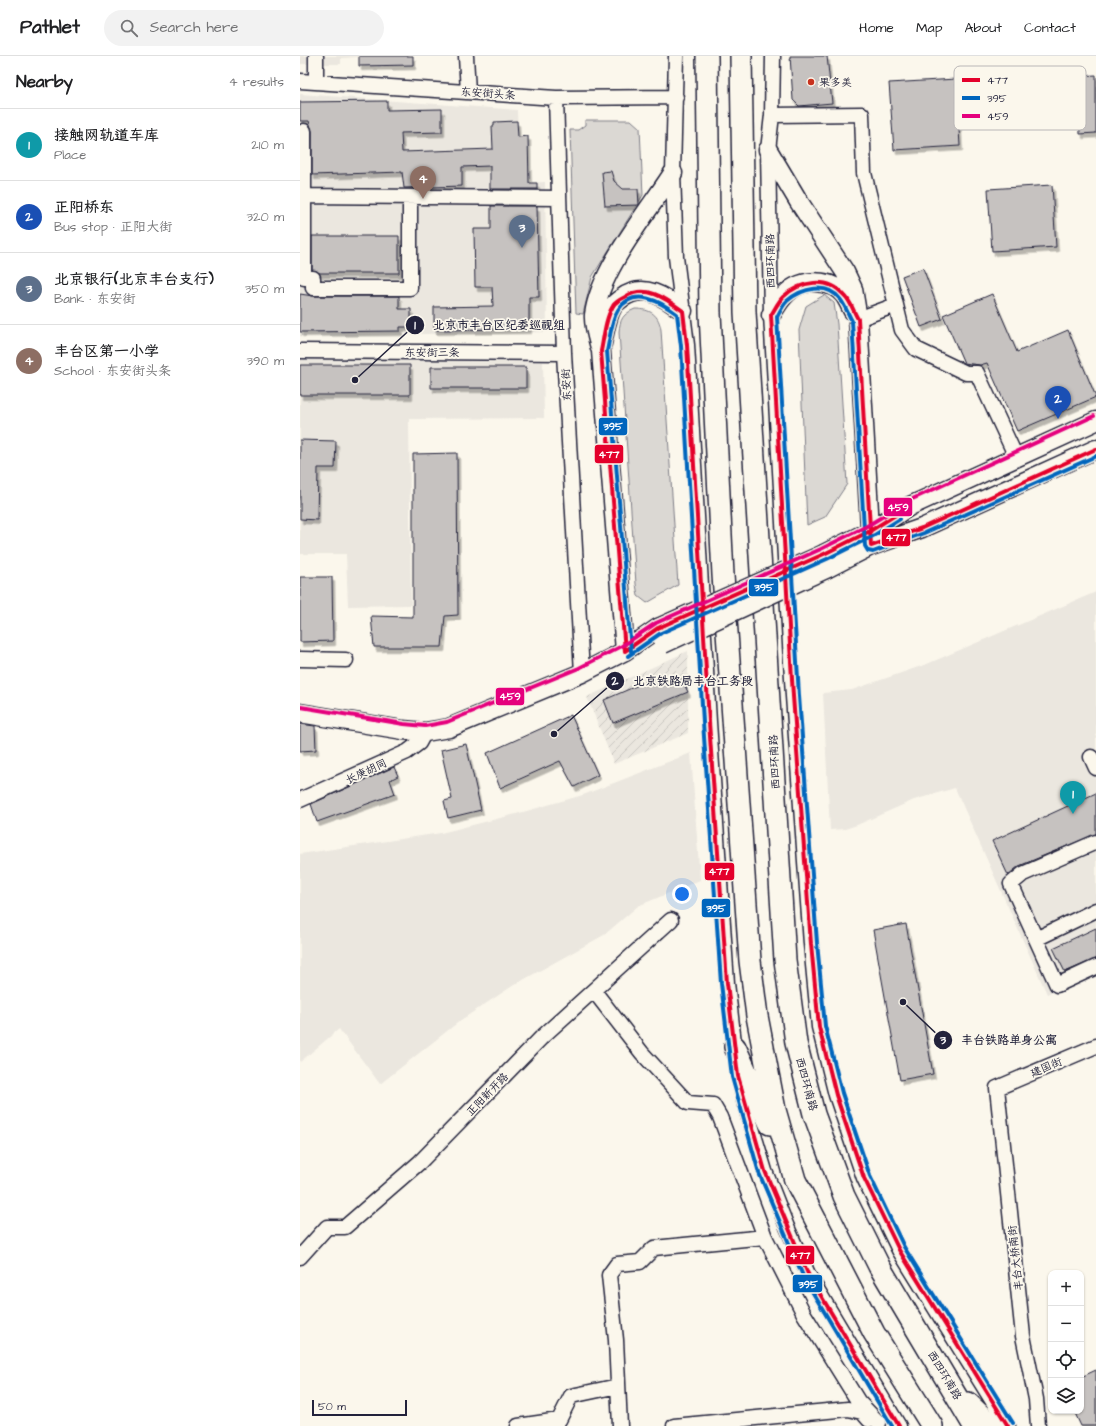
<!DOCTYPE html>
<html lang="en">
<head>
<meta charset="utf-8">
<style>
  :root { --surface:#fff; --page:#f2f2f2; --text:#202124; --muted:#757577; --line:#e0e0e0; --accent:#0b8043 }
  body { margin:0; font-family:"Architects Daughter","LXGW WenKai TC",sans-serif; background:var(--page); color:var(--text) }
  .controls { position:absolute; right:12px; bottom:12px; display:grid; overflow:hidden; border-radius:8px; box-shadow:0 1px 3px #0004 }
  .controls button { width:36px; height:36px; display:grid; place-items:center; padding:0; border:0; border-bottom:1px solid var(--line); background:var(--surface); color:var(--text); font:20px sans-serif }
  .scale { position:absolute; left:12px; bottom:10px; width:95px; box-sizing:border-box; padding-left:4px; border:2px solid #22223b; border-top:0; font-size:11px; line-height:14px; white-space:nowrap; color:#22223b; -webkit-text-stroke:3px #fbf7ec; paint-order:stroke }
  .you { position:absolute; left:382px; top:838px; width:14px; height:14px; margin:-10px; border:3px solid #fff; border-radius:50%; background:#1a73e8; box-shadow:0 0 0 6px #1a73e833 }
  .badge { display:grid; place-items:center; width:26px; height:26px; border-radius:50%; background:var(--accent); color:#fff; font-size:13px; font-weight:700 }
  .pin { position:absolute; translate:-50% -33px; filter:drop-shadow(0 1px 2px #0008) }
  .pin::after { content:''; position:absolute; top:21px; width:14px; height:12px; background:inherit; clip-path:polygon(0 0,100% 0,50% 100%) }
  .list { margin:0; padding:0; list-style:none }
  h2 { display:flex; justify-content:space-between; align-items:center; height:52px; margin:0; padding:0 16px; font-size:17px }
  h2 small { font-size:13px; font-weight:400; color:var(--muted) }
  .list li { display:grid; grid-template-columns:26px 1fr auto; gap:12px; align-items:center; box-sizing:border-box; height:72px; padding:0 16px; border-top:1px solid var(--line) }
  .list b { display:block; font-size:15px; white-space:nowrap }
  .list p { margin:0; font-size:13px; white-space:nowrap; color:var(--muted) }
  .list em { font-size:13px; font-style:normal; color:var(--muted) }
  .icon { flex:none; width:22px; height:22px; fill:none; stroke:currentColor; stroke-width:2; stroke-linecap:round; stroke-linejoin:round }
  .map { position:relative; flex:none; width:796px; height:1370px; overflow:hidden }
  header { display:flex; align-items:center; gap:24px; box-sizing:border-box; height:56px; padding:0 20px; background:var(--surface); border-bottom:1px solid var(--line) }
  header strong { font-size:19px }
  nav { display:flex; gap:22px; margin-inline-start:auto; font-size:14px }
  .search { width:280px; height:36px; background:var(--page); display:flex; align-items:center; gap:10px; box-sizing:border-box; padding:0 14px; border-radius:22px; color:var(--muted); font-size:15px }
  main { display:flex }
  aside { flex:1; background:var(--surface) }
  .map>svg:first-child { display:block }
  .built { fill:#ebe7df }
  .industrial { fill:url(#industrial-furrows) }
  .green { fill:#dbd8d3; stroke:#7e7d87 }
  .building { fill:#c6c2c0; stroke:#22223b; filter:url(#shadow) }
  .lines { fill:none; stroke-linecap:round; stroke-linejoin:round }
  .minor-casing { stroke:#22223b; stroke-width:17 }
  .major-casing { stroke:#22223b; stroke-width:21 }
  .highway-casing { stroke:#22223b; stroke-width:24 }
  .minor { stroke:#fbf7ec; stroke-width:14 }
  .major { stroke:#fbf7ec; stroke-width:18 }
  .highway { stroke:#fbf7ec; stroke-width:21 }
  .major-bridge-casing { stroke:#22223b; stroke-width:21; stroke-linecap:butt }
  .major-bridge { stroke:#fbf7ec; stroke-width:18 }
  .bus-1-casing { stroke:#fbf7ec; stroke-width:7 }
  .bus-2-casing { stroke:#fbf7ec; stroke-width:7 }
  .bus-3-casing { stroke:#fbf7ec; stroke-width:7 }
  .bus-1 { stroke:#e4002b; stroke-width:4 }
  .bus-2 { stroke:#0065bd; stroke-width:4 }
  .bus-3 { stroke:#e5007d; stroke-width:4 }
  .poi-dot { fill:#c8321e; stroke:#fbf7ec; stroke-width:1.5 }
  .labels { text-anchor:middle; stroke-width:3.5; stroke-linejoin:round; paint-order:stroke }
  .poi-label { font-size:11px; fill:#22223b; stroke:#fbf7ec; text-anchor:start }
  .street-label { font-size:11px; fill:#22223b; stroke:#fbf7ec }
  .key { fill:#fbf7ec; stroke:#bab7b7; stroke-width:1 }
  .key-label { font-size:11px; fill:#22223b }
  .leader { fill:none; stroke:#22223b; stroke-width:1.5 }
  .callout-dot { fill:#22223b; stroke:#fbf7ec; stroke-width:1.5 }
  .mark-label { font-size:12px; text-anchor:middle; font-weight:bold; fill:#fff }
  .callout-label { font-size:12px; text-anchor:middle; font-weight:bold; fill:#22223b; stroke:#fbf7ec; stroke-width:3.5; stroke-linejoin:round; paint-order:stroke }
  .line-badge { stroke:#fbf7ec; stroke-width:1.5 }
  .badge-label { font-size:11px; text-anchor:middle; font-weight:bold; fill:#fff }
</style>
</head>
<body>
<header>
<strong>Pathlet</strong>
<div class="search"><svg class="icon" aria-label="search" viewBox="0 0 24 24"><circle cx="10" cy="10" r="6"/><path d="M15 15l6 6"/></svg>Search here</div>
<nav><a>Home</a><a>Map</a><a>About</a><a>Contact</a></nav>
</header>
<main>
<aside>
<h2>Nearby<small>4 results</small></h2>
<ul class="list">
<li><span class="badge" style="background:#0f9aa8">1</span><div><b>接触网轨道车库</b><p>Place</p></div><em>210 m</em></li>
<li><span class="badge" style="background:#1a4fb4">2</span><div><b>正阳桥东</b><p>Bus stop · 正阳大街</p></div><em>320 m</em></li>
<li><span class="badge" style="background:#5c6f8a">3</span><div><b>北京银行(北京丰台支行)</b><p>Bank · 东安街</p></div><em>350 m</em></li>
<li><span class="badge" style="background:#8d6e63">4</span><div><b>丰台区第一小学</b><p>School · 东安街头条</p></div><em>390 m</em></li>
</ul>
</aside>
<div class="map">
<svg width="796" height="1370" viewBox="0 0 796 1370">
  <defs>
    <pattern id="industrial-furrows" width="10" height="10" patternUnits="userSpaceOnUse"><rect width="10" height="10" fill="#ebe7df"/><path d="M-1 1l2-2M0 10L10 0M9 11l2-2" fill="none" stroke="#c9c6c0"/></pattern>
    <filter id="shadow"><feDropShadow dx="2.5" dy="4.5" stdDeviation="0" flood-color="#0004"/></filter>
  </defs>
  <rect width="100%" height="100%" fill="#fbf7ec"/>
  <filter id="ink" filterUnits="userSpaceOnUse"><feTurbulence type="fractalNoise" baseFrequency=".025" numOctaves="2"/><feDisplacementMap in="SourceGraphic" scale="8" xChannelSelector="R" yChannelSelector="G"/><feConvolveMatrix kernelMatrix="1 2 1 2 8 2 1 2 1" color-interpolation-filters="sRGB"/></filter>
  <g filter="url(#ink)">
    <path class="built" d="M0 0H58V1L41 2V8H0Z
      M0 38 217 54 218 80H228L229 127 245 126 247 276 0 280Z
      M0 303 243 306 244 362 109 363 111 549 48 550 46 498H0Z
      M796 536V915L747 938 655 732 614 744 557 769 545 773 530 774 523 637 552 634 627 608Z
      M391 697 400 824 338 850 304 879 214 929 161 964 80 1028 39 973 0 1006V798L141 777 216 758 283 739Z"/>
    <path class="industrial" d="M388 595V677L314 708 287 641Z"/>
    <path class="green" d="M285 64H331L340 72 343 139 292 221 283 258 276 257 270 74H278L285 69Z
      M524 239 534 247 537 268 547 428 525 461 507 469 499 274 506 250Z
      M335 253C351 253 359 259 361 274L378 529 347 547 338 540 336 528 319 276C320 263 323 258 335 253Z"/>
    <path class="building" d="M59 0H113V9L59 10Z
      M490 0H527L532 47 499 50 493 44Z
      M796 19V77L780 78 778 20Z
      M656 23 660 90 594 94 589 27Z
      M87 45V54L142 53V76L101 77 102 96 193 93 192 70H194V66L217 65 218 81 228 80 229 127H237V133H190V110L162 111V130L104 132 102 116 12 119V75L9 65H0V46Z
      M311 115 314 125 323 133H338L339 149 305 150 302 116Z
      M752 129 756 191 692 195 688 133Z
      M191 150H237L239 241H229V273L134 274V251L193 250 192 231H175L174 173H191Z
      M12 180H99V217H20L12 214Z
      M623 212 642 263 621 271 602 220Z
      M0 238 13 240H99V253H111V271H100V275L0 276Z
      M692 238 717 296 768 274 796 341 717 375 687 307 680 309 664 307 643 259Z
      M0 309H110V339H0Z
      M131 311H226V332H131Z
      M0 384 36 385 35 412H18L17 464 0 463Z
      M157 397 158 559 145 560 142 591H74L71 560 113 561V398Z
      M0 521H32L33 585 0 586Z
      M364 618 368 627 381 622 388 636 313 667 304 644Z
      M271 659 298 719 274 731 260 705 200 732 187 697Z
      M0 668 15 670 16 694 0 695Z
      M166 688 181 754 148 762 144 745 152 743 141 694Z
      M94 711 98 720 90 724 95 738 17 766 11 748Z
      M796 737V778L719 810 708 819 692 785Z
      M606 868 633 1018 600 1024 573 874Z
      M796 872V903L765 916 753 892Z
      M796 1314V1370H781L774 1355H781V1321Z"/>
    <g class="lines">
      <g class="minor-casing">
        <path id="minor" d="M16 0V26
          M166 0 168 36
          M376 0 373 117 376 201 387 289 409 666 427 927 438 1020 445 1049 465 1115 487 1171 508 1218 599 1370
          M473 0 472 59 468 94 471 259 493 640 511 888 519 971 536 1039 564 1122 599 1194 708 1370
          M0 25 256 42 376 41
          M256 42 264 297 282 617
          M472 59 562 58 564 117 602 274 616 293 666 317H677L716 401
          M4 75V140L259 142
          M4 140V222H13V232H110V141
          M558 263 596 249
          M0 295 264 297
          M0 603 46 604
          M791 701 796 712
          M0 744 107 696 119 687 125 676
          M796 786 723 818 711 828 757 929 796 911
          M736 883 796 854
          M294 935 342 997 388 1047 413 1049 420 1061 465 1181 504 1258 558 1345 579 1367
          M0 1201 27 1171H45L120 1106 242 981 371 864
          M218 1370 259 1364 271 1340 318 1330
          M320 1370 316 1284 309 1219 317 1208 340 1206 354 1192 465 1181
          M374 1370 548 1353 562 1356 569 1364
          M738 1370 736 1343 723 1280 697 1032 796 990"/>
      </g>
      <g class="major-casing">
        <path id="major" d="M468 94 499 146 545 216 553 233 558 263 571 490
          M471 259C477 249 484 237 495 231 510 223 534 225 544 239 548 244 550 250 553 255
          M302 288C305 275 306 262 313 250 315 247 319 244 322 242 344 226 365 241 383 255
          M524 498 570 475 610 450 796 365
          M528 512 571 490 622 472 796 393
          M325 595 301 295C298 284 293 269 294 259 300 213 348 156 373 117
          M0 657 103 674 125 676 149 672 282 617 325 595 358 572"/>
      </g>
      <g class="highway-casing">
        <path id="highway" d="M407 0 410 257 423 519 450 905 457 960 475 1054 495 1124 574 1277 632 1370
          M441 0 445 256 485 904 496 987 514 1058 544 1140 579 1210 674 1370
          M435 991 470 1068
          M668 1347 692 1370"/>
      </g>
      <use href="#minor" class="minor"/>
      <use href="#major" class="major"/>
      <use href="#highway" class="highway"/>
      <g class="major-bridge-casing">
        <path id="major-bridge" d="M358 572 524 498
          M363 588 528 512"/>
      </g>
      <use href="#major-bridge" class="major-bridge"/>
      <g class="bus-1-casing">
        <path id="bus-1" d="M325 595 301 295C304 281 305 263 313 250 315 246 321 243 325 241 346 228 365 242 383 255L387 289 409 666 427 927 438 1020 465 1115 508 1218 599 1370
          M325 595 358 572 524 498 570 475 597 458
          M708 1370 599 1194 564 1122 536 1039 519 971 511 888 493 640 471 259C475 253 478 246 483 241 500 225 528 220 544 239 551 245 553 255 558 263L571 490 622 472 796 393"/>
      </g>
      <g class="bus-2-casing">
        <path id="bus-2" d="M331 595 307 295C310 282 311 265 318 254 334 230 361 246 377 258L381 290 403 666 421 927 432 1021 459 1117 503 1220 592 1370
          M328 600 361 577 527 503 573 480 600 463
          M713 1367 604 1191 570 1120 542 1037 525 970 517 887 499 640 477 261C480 255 483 249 487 245 502 232 527 226 540 243 545 249 548 258 552 265L565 490 568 495 573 496 624 477 796 400"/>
      </g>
      <g class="bus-3-casing">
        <path id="bus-3" d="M1 651 104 668 125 670 147 666 279 612 322 590 356 567 521 493 567 470 608 445 794 360"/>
      </g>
      <use href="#bus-1" class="bus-1"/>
      <use href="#bus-2" class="bus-2"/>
      <use href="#bus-3" class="bus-3"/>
    </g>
  </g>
  <circle class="poi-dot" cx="511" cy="26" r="4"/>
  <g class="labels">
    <g class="poi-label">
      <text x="519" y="30">果多美</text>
    </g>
    <g class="street-label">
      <text transform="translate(188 37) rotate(4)" y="4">东安街头条</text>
      <text transform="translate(470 205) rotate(-91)" y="4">西四环南路</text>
      <text x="132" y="300">东安街三条</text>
      <text transform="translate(266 329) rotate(-93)" y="4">东安街</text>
      <text transform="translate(474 706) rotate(-93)" y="4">西四环南路</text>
      <text transform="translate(66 715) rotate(-25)" y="4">长庚胡同</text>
      <text transform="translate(746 1011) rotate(-23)" y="4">建国街</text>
      <text transform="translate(507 1028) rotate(75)" y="4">西四环南路</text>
      <text transform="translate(187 1038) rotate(-46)" y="4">正阳新开路</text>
      <text transform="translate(715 1202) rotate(-96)" y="4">丰台大桥南街</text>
      <text transform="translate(645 1319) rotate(59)" y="4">西四环南路</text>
    </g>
  </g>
  <rect x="654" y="10" width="132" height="64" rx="6" class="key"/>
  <rect x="662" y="22" width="18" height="4" fill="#e4002b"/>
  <rect x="662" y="40" width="18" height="4" fill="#0065bd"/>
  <rect x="662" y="58" width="18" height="4" fill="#e5007d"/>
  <g class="key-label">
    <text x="687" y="28">477</text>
    <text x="687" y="46">395</text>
    <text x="687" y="64">459</text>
  </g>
  <path class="leader" d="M55 324L115 269M254 678L315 625M603 946L643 984"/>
  <g class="callout-dot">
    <circle cx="55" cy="324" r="4"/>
    <circle cx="254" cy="678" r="4"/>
    <circle cx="603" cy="946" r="4"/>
    <circle cx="115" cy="269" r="10"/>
    <circle cx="315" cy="625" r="10"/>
    <circle cx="643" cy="984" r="10"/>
  </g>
  <g class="mark-label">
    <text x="115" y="273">1</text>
    <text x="315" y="629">2</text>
    <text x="643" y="988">3</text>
  </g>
  <g class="callout-label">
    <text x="199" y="273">北京市丰台区纪委巡视组</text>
    <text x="393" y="629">北京铁路局丰台工务段</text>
    <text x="709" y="988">丰台铁路单身公寓</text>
  </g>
  <g class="line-badge">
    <rect x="298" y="361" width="30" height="19" rx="4" fill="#0065bd"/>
    <rect x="294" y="388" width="30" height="20" rx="4" fill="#e4002b"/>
    <rect x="583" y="441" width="30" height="20" rx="4" fill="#e5007d"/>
    <rect x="581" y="472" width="30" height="19" rx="4" fill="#e4002b"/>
    <rect x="448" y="522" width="31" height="19" rx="4" fill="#0065bd"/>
    <rect x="195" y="631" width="30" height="19" rx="4" fill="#e5007d"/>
    <rect x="404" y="806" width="31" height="19" rx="4" fill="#e4002b"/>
    <rect x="401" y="842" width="30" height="20" rx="4" fill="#0065bd"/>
    <rect x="485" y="1189" width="30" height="20" rx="4" fill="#e4002b"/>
    <rect x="492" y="1218" width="31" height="19" rx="4" fill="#0065bd"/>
  </g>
  <g class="badge-label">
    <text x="313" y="374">395</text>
    <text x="309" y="402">477</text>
    <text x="598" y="455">459</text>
    <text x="596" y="485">477</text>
    <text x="464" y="535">395</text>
    <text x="210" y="644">459</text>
    <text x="419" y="819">477</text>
    <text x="416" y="856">395</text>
    <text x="500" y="1203">477</text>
    <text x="508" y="1232">395</text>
  </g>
</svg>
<div class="controls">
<button>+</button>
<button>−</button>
<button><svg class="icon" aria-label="locate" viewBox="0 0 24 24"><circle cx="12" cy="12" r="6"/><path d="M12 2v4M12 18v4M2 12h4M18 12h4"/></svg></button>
<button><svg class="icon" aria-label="layers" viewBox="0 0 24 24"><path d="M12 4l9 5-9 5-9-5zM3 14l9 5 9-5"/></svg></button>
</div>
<div class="scale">50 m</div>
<div class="you"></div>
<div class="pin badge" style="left:773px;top:758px;background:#0f9aa8">1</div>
<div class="pin badge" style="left:758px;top:363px;background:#1a4fb4">2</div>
<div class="pin badge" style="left:222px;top:192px;background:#5c6f8a">3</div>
<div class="pin badge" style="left:123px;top:143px;background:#8d6e63">4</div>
</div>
</main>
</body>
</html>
